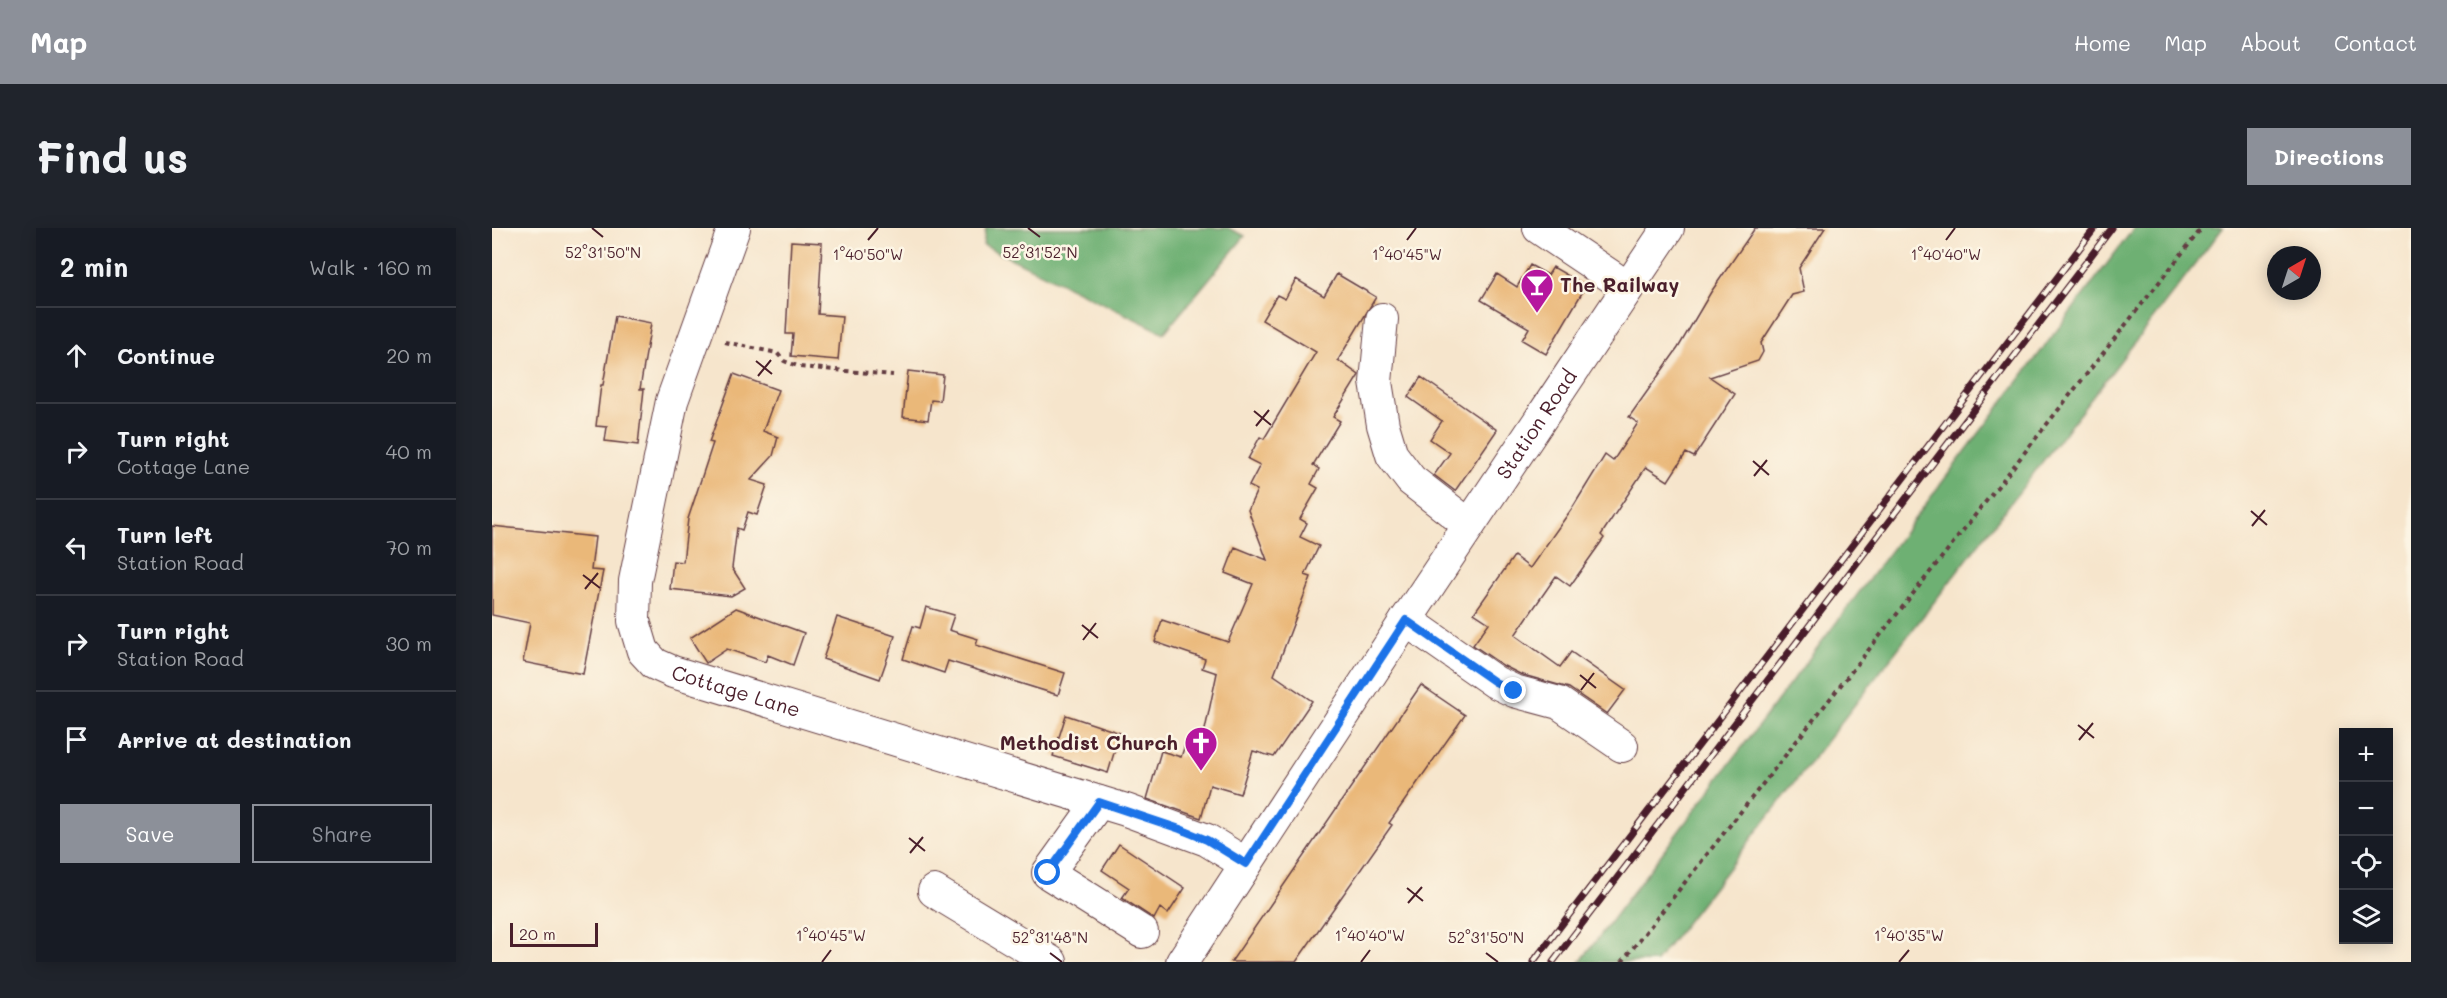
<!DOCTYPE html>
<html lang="en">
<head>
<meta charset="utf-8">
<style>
  :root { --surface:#171b24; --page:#20242c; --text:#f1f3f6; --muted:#9ea1a6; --line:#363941; --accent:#8c9099 }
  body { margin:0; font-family:Mali,sans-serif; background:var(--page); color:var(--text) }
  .controls { position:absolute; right:18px; bottom:18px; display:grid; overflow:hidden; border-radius:0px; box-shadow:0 3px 15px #0003 }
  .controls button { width:54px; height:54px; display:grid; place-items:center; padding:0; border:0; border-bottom:2px solid var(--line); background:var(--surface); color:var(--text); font:30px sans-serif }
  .compass { position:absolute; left:1775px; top:18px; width:54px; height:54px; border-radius:50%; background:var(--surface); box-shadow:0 3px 15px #0003; rotate:39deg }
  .scale { position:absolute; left:18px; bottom:15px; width:88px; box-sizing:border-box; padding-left:6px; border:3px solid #4a1f2b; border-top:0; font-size:16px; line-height:21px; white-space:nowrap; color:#4a1f2b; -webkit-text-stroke:4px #fcf5e5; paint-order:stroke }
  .stop { position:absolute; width:18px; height:18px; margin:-14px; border:4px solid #1a73e8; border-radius:50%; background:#fff }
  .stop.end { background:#1a73e8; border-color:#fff; box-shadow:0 2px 6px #0008 }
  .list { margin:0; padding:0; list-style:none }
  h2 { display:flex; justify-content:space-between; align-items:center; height:78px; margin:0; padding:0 24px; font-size:26px }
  h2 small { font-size:20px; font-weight:400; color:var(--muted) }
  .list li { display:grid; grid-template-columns:39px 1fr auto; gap:18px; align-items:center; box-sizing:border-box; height:96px; padding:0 24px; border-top:2px solid var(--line) }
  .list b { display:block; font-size:22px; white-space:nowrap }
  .list p { margin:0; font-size:20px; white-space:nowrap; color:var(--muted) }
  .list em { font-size:20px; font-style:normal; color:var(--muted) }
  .actions { display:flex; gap:12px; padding:18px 24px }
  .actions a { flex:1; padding:14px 0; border:2px solid var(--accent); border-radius:0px; text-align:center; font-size:21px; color:var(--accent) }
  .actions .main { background:var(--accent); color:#fff }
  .icon { flex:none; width:33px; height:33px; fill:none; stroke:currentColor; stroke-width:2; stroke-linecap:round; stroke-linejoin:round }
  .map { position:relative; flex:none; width:1919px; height:734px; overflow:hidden; border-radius:0px }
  header { display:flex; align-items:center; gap:36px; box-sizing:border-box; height:84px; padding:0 30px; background:var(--accent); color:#fff }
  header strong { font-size:28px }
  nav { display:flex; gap:33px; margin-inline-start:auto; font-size:21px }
  .intro { display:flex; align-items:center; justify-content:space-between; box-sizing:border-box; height:144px; padding:0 36px }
  h1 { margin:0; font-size:42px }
  .button { padding:15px 27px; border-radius:0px; background:var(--accent); color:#fff; font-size:21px; font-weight:700 }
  main { display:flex; gap:36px; padding:0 36px }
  aside { flex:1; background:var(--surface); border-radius:0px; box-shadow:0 3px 15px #0003 }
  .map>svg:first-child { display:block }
  .forest { fill:#6eb073; stroke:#5c684f; stroke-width:1.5 }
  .building { fill:#eab879 }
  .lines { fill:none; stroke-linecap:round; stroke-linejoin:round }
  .minor-casing { stroke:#643d43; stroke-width:34 }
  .path { stroke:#643d43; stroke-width:4; stroke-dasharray:4.5 4.5; stroke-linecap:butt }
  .minor { stroke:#fff; stroke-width:32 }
  .rail-casing { stroke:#4a1f2b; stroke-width:7 }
  .rail { stroke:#fcf5e5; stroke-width:4.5; stroke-dasharray:14; stroke-linecap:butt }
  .route { stroke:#1a73e8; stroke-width:8 }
  .ticks { fill:none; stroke:#4a1f2b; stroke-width:2 }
  .labels { text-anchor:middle; stroke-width:5; stroke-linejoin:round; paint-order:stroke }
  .poi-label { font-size:20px; font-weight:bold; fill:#4a1f2b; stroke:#fcf5e5; text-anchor:start }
  .street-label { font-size:20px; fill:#4a1f2b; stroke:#fcf5e5 }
  .ticks-label { font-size:15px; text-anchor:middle; fill:#4a1f2b; stroke:#fcf5e5; stroke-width:5; stroke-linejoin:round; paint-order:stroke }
</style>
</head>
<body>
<header>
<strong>Map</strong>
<nav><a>Home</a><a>Map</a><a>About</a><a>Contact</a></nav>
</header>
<div class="intro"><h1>Find us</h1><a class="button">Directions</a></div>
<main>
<aside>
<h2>2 min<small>Walk · 160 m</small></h2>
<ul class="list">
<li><svg class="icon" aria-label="ahead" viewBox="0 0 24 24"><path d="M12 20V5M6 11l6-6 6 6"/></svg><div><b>Continue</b></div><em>20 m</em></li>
<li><svg class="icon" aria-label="right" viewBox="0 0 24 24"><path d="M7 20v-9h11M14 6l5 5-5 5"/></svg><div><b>Turn right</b><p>Cottage Lane</p></div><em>40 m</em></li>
<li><svg class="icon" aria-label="left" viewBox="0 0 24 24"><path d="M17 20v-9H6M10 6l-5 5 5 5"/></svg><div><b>Turn left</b><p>Station Road</p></div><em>70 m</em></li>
<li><svg class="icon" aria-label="right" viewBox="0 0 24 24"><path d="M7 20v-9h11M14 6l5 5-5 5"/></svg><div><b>Turn right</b><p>Station Road</p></div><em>30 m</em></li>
<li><svg class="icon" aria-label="arrive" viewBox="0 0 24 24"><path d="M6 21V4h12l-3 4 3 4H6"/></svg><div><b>Arrive at destination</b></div></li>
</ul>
<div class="actions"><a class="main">Save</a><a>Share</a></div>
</aside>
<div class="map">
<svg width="1919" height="734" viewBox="0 0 1919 734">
  <rect width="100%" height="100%" fill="#fcf5e5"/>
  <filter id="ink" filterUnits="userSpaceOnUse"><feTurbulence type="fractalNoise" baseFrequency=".0167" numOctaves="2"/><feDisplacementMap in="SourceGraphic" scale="12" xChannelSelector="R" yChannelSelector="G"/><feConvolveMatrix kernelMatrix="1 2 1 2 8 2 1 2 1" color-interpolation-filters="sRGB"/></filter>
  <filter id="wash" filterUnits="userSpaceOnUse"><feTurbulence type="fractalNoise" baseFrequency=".008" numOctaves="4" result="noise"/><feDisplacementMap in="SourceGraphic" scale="24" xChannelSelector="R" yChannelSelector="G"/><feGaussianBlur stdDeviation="1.35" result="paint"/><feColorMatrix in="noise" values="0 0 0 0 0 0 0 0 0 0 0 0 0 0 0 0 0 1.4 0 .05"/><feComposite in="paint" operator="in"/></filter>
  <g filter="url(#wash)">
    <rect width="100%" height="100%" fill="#f6e5cc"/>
    <path class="forest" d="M494 0H736L753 8 672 105 491 17Z
      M1642 0H1731L1164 734H1088Z"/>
    <g id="blocks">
      <path class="building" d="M1263 0H1333L1307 40 1312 64 1300 67 1269 115 1271 124 1266 133 1218 149 1243 166 1202 229 1194 225 1176 253 1154 239 1109 307 1112 310 1078 358 1064 348 1023 407 1068 439 1079 424 1133 462 1115 486 1077 460 1028 446 1012 438 981 417 997 395 982 385 1022 328 1038 340 1081 279 1113 227 1121 233 1146 195 1137 189 1186 120 1219 64Z
        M299 13 330 15 326 86 350 88 346 132 299 128 301 106H294Z
        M1038 37 1056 47 1061 39 1094 58 1054 126 1030 112 1037 100 989 72 1005 46 1025 59Z
        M845 46 884 69 846 132 867 147 841 189 848 193 821 237 827 241 819 256 826 260 808 291 815 295 808 309 827 318 813 347 819 349 782 447 820 473 782 529 761 523 748 566 718 557 709 590 655 571 669 523 689 529 695 511 710 516 725 445 710 440 713 431 663 414 670 392 736 414 761 356 733 345 743 319 775 332 756 282 765 262 757 258 768 237 756 231 768 209 772 211 824 124 770 92 785 67 793 71 804 51 832 68Z
        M123 88 159 95 148 161H152L146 217 113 213 115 199 104 198 109 157H111Z
        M416 143 451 147 448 173 439 172 436 192 411 189Z
        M242 146 286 162 271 203 286 209 281 228 259 252 275 257 265 287 256 284 250 302 245 300 240 340 253 360 239 368 178 361 181 333 191 334 196 291 221 215 217 214Z
        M929 149 1005 202 963 263 942 247 958 225 938 211 950 193 916 169Z
        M0 298 103 309 99 342 111 343 91 446 31 434 38 395 0 387Z
        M434 379 462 387 457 402 486 411 484 417 573 445 566 467 456 433 452 445 411 431 421 398 428 400Z
        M244 380 312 405 301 437 276 427 273 434 235 421 214 435 198 410Z
        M345 389 403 408 388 451 331 431Z
        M929 457 973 487 897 595 900 597 804 734H739Z
        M574 487 628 505 616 545 561 528Z
        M627 616 693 660 676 686 668 680 662 691 630 670 637 660 610 642Z"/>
    </g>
  </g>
  <g filter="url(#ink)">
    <use href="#blocks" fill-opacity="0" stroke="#643d43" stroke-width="1.5"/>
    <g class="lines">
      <g class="minor-casing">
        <g id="minor">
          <path id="s1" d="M242 0 180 173 143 353 142 393 151 423 163 436 181 444 634 582 715 612 754 636"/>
          <path d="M1047 0 1135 59"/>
          <path d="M890 91 884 154 891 197 900 227 919 252 977 297"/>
          <path d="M914 392 1003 454 1022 463 1067 475 1130 518"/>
          <path d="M607 574 556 645 650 704"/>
          <path d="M442 663 559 734"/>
          <path id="s2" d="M690 734 914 392 1176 0"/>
        </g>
      </g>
      <path class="path" d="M233 114 285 125 292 133 308 139 401 147
        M1130 734 1710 0"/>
      <use href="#minor" class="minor"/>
      <g class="rail-casing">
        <path id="rail" d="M1041 734 1603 0
          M1061 734 1620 0"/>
      </g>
      <use href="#rail" class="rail"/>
    </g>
  </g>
  <g class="lines" filter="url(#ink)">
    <path class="route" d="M556 645 607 574 688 601 715 612 754 636 914 392 1003 454 1022 463"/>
  </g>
  <path class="ticks" d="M100 0 111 9M536 0 548 9M376 12 386 0M915 12 924 0M1454 12 1463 0M264 133 280 146M266 148 279 132M762 183 779 197M764 198 777 182M1261 233 1277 247M1262 248 1275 232M1759 283 1775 297M1760 298 1773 282M91 347 108 360M93 361 106 345M590 397 606 410M591 412 604 395M1088 447 1104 460M1089 462 1102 445M1586 497 1602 510M1587 512 1601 495M417 610 433 623M418 625 431 609M915 660 931 673M916 675 930 659M558 725 570 734M994 725 1006 734M330 734 339 722M869 734 878 722M1407 734 1417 722"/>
  <defs>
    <g id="bar-pin" transform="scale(1.725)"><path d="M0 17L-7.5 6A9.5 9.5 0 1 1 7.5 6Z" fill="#b5179e" stroke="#fcf5e5"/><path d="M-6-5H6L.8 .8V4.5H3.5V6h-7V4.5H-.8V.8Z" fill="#fff"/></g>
    <g id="church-pin" transform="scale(1.725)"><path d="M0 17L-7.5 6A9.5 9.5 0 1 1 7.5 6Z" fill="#b5179e" stroke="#fcf5e5"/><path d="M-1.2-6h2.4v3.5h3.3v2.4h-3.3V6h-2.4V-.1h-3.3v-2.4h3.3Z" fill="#fff"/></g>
  </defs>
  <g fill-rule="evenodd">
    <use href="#bar-pin" x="1045" y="57"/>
    <use href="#church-pin" x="709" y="515"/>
  </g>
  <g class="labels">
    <g class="poi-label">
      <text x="1068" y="64">The Railway</text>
      <text x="686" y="522" text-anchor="end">Methodist Church</text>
    </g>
    <g class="street-label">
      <text dy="7" stroke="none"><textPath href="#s2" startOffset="644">Station Road</textPath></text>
      <text dy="7" stroke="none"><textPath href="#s1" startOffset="542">Cottage Lane</textPath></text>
    </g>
  </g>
  <g class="ticks-label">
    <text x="111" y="30">52°31'50"N</text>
    <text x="548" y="30">52°31'52"N</text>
    <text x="376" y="32">1°40'50"W</text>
    <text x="915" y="32">1°40'45"W</text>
    <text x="1454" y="32">1°40'40"W</text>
    <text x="339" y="713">1°40'45"W</text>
    <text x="878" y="713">1°40'40"W</text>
    <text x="1417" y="713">1°40'35"W</text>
    <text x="558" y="715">52°31'48"N</text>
    <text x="994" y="715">52°31'50"N</text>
  </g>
</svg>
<div class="controls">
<button>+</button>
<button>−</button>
<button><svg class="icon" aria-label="locate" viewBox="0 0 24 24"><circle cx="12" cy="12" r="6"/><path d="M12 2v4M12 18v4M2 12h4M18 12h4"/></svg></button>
<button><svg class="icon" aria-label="layers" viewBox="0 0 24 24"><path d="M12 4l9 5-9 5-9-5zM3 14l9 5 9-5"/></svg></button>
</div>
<svg class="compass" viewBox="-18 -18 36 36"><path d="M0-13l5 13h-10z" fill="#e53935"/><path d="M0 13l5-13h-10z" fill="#9ea1a6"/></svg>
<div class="scale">20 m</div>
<div class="stop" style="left:556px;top:645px"></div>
<div class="stop end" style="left:1022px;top:463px"></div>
</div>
</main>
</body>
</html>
